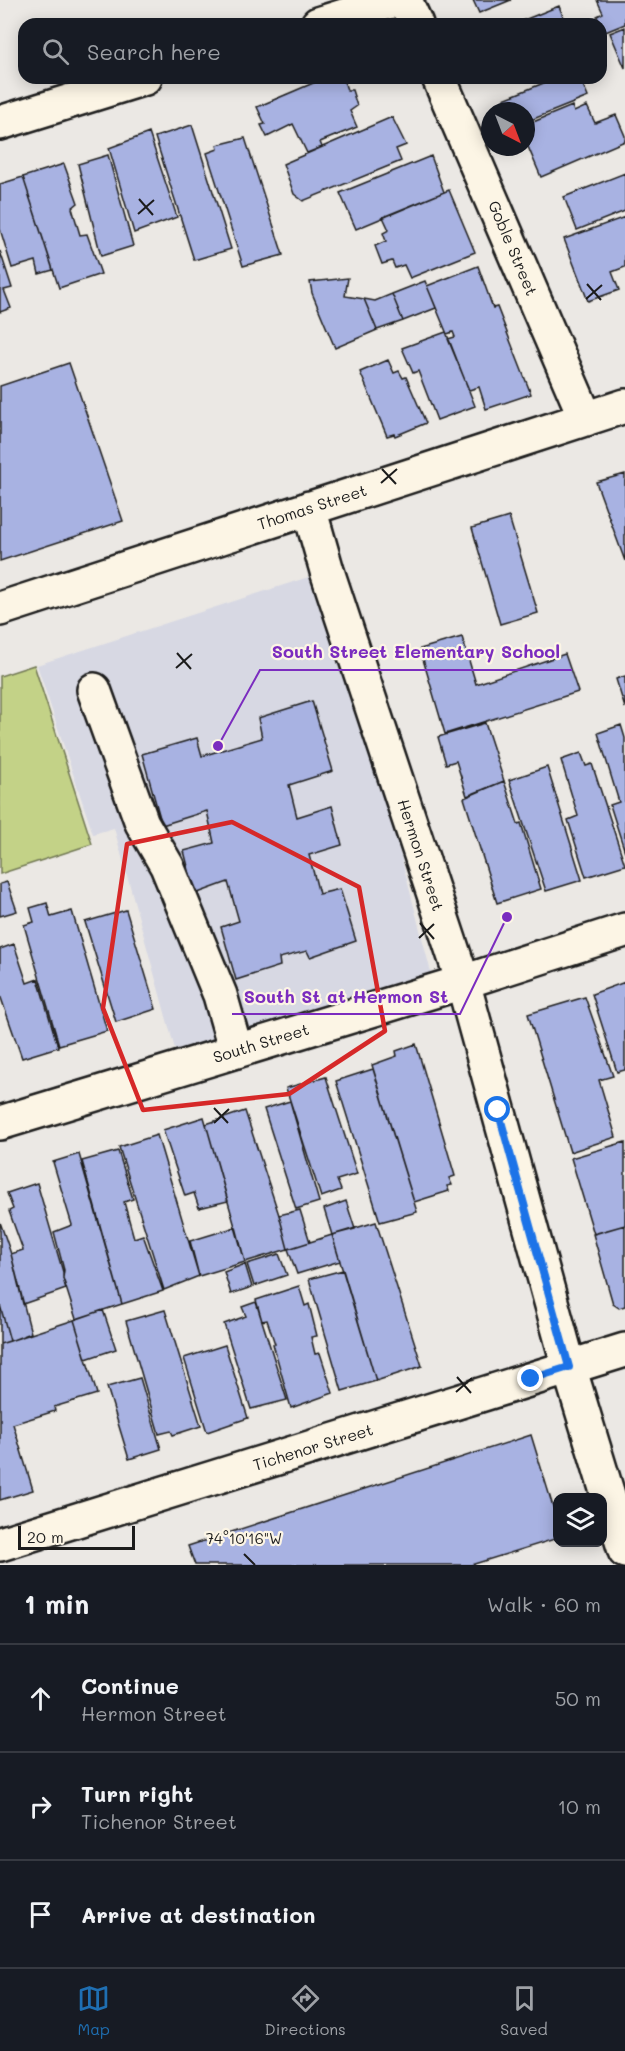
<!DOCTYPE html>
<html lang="en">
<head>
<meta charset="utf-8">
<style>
  :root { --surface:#171b24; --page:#242831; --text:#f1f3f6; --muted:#9ea1a6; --line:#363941; --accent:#1f6fb2 }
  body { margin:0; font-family:Mali,sans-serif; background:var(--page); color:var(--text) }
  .controls { position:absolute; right:18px; bottom:18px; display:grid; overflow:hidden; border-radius:12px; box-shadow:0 3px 15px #0003 }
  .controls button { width:54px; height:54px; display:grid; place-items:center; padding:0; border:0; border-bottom:2px solid var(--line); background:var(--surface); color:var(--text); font:30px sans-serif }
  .compass { position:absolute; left:481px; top:102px; width:54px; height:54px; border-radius:50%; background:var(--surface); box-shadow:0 3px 15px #0003; rotate:138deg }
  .scale { position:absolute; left:18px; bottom:15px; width:117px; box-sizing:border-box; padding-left:6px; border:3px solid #1c1c1c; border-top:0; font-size:16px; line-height:21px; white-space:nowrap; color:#1c1c1c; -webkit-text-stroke:4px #fcf5e5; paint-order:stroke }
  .stop { position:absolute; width:18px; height:18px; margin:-14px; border:4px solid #1a73e8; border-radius:50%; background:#fff }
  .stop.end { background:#1a73e8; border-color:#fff; box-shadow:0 2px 6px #0008 }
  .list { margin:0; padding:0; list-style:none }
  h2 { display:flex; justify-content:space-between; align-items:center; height:78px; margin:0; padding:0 24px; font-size:26px }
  h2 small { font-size:20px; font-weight:400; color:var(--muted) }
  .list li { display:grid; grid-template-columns:39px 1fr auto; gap:18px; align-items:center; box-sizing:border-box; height:108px; padding:0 24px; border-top:2px solid var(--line) }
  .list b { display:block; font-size:22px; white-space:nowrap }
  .list p { margin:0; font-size:20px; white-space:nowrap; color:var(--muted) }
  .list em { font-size:20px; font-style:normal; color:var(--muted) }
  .icon { flex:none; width:33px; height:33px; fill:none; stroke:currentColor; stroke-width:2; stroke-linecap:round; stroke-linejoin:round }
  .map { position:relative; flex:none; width:625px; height:1565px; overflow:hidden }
  .search { position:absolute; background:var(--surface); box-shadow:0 3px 15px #0003; left:18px; right:18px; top:18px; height:66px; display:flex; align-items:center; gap:15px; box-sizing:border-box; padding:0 21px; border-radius:18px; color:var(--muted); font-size:22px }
  .sheet { height:402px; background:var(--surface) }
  nav { display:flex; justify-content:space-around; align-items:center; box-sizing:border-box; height:84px; border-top:2px solid var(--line); background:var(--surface); font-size:16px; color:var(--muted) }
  nav a { display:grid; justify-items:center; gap:3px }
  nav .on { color:var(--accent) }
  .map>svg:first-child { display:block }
  .built { fill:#d7d8e3 }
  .green { fill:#c3d287; stroke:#707752; stroke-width:1.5 }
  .building { fill:#a8b2e2; stroke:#1c1c1c; stroke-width:1.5 }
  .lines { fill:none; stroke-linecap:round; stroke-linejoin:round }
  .minor-casing { stroke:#1c1c1c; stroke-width:38 }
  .major-casing { stroke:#1c1c1c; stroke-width:38 }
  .minor { stroke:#fcf5e5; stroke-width:33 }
  .major { stroke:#fcf5e5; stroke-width:33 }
  .route { stroke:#1a73e8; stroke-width:8 }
  .marked { fill:none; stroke:#d62828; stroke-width:4.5; stroke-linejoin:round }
  .ticks { fill:none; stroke:#1c1c1c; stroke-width:2 }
  .labels { text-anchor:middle; stroke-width:4.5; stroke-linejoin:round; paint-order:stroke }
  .street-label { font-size:16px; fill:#1c1c1c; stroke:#fcf5e5 }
  .ticks-label { font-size:15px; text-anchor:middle; fill:#1c1c1c; stroke:#fcf5e5; stroke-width:4.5; stroke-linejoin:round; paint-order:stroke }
  .leader { fill:none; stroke:#7b2cbf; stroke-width:2 }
  .callout-dot { fill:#7b2cbf; stroke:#fcf5e5; stroke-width:2 }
  .callout-label { font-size:18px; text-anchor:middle; font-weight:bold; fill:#7b2cbf; stroke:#fcf5e5; stroke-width:4.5; stroke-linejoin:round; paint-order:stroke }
</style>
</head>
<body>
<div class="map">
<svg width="625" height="1565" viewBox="0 0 625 1565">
  <rect width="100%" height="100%" fill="#ebe8e4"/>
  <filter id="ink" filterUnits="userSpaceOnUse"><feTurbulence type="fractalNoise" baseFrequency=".0167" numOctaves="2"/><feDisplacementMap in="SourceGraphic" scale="12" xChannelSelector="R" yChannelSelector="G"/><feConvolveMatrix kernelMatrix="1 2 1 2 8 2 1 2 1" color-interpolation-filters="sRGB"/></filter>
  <g filter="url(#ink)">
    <path class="built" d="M327 571 434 984 178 1060 114 828 93 834 37 665Z"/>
    <path class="green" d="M34 665 92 844 0 874V676Z"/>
    <path class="building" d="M473 0H511L479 13Z
      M597 0H625V24L603 33 597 16 603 13Z
      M559 6 566 24H514Z
      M625 27V68L610 33Z
      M325 78H343L347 90H352L357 106 350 111 357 127 320 142 322 147 307 153 293 124 267 137 261 125 265 124 257 107Z
      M556 78H580L588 97 526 122V111H509L504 99Z
      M572 106 574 112 587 106 595 123 616 115 625 136V141L541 177 526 142V139L531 137 526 125Z
      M392 117 406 145 396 149 401 161 303 201 294 194 283 164Z
      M192 125 231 249 194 260 155 137Z
      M149 133 177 217 134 233 109 148Z
      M245 138 283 255 243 266 207 153 218 149 217 145Z
      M108 155 133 246 101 256 78 164Z
      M431 156 444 192 356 229 340 193Z
      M64 164 78 203 72 208 80 235 87 234 101 274 59 288 23 177Z
      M625 173V211L577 230 564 197Z
      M23 177 53 270 39 274 36 261 12 268 0 229V184Z
      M449 190 475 252 410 278 404 265 395 268 392 261 382 264 375 246 386 241 383 233 389 230 383 217Z
      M625 217V267L612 272 619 290 588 301 564 239Z
      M0 251 12 288 4 290 11 308 0 312Z
      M478 266 493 308 497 307 531 394 486 409 479 387 469 390 448 339 455 337 453 332 447 334 427 286Z
      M348 278 345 296 364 299 377 330 335 348 312 293 310 282Z
      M425 281 436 308 403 321 392 294Z
      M392 294 403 321 377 330 364 299 375 301Z
      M446 332 475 406 437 420 418 371 413 373 402 348Z
      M388 360 394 373 399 371 403 378 406 377 426 423 395 436 394 434 387 436 360 372Z
      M69 363 123 521 0 561V386Z
      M625 474V561L596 482Z
      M509 517 538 613 500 624 472 528Z
      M462 637 476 684 565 654 578 692 445 734 420 649Z
      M625 676V708L616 679Z
      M312 701 333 771 289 785 297 817 332 806 342 845 309 855 319 894 340 889 356 941 310 957 307 951 279 958 280 966 236 980 221 927 239 921 228 882 195 894 184 851 214 843 207 811 162 825 142 754 197 738 202 756 262 738 258 718Z
      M485 723 504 781 467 796 456 761 446 764 438 737Z
      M621 725 625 738V852L610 805 619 802 598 733Z
      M581 753 586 766 592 764 625 865 586 877 568 820 578 816 561 760Z
      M547 767 582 880 546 891 509 780Z
      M504 781 518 824 521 823 541 889 497 903 464 798Z
      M7 882 17 911 0 916V884Z
      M47 903 51 917 72 911 107 1031 59 1045 24 925 34 922 30 908Z
      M126 910 156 1009 116 1022 85 922Z
      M14 944 27 983 38 979 58 1047 22 1058 0 995V949Z
      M625 982V1070L617 1072 592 994Z
      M585 997 613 1076 599 1080 616 1137 570 1152 528 1014Z
      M416 1044 455 1176 449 1178 452 1185 447 1186 449 1191 414 1202 372 1065 397 1056 396 1051Z
      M373 1069 417 1212 380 1222 336 1081Z
      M326 1077 357 1174 337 1180 341 1190 321 1197 286 1088Z
      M290 1101 319 1202 296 1209 264 1109Z
      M245 1111 279 1215 288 1249 245 1262 206 1124Z
      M204 1117 228 1201 199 1208 194 1193 185 1196 163 1130Z
      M157 1135 199 1276 164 1290 119 1147Z
      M625 1142V1225L594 1234 571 1158Z
      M118 1151 133 1199 124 1202 134 1238 143 1235 163 1291 122 1304 82 1161Z
      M79 1154 122 1304 76 1319 63 1278 64 1270 54 1232 72 1225 53 1162Z
      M37 1183 63 1272V1279L66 1289 23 1304 11 1254 23 1250 9 1211 13 1209 7 1193Z
      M346 1201 355 1229 332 1235 324 1209Z
      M300 1210 310 1242 288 1249 279 1215Z
      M0 1222 11 1254 31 1333 10 1341 0 1305Z
      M376 1222 422 1366 376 1381 332 1235Z
      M625 1225V1306L619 1308 613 1304 593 1234Z
      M236 1227 245 1262 199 1276 190 1241Z
      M332 1235 340 1261 297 1274 288 1249Z
      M279 1254 287 1275 254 1286 247 1264Z
      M245 1264 252 1287 231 1294 224 1272Z
      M343 1270 376 1381 342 1391 309 1279Z
      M299 1286 305 1306 309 1304 317 1336 311 1337 315 1354 320 1353 333 1393 291 1408 273 1344H275L267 1320 262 1321 256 1300Z
      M256 1302 287 1400 251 1409 224 1324 246 1316 242 1307Z
      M0 1305 10 1341 0 1344Z
      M103 1310 116 1349 86 1359 74 1320Z
      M165 1310 201 1426 173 1435 171 1431 159 1434 126 1321Z
      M74 1320 97 1394 54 1407 55 1411 13 1424 33 1490 0 1500V1344Z
      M225 1345 248 1418 207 1432 184 1358Z
      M140 1378 161 1449 129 1459 107 1387Z
      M531 1435 558 1523V1538L471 1565H195L188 1546Z"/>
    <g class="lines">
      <g class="minor-casing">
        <path id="minor" d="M405 0 416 24
          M318 24 395 0
          M439 78 586 419
          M0 123 145 78
          M309 508 327 571 463 982 569 1367 625 1551
          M0 609 625 406
          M94 690 142 823 167 866 220 995 236 1051
          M0 1544 625 1350"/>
      </g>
      <g class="major-casing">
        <path id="major" d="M0 1123 463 982 625 930"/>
      </g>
      <use href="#minor" class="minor"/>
      <use href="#major" class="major"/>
    </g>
  </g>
  <g class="lines" filter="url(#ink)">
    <path class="route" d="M498 1110 569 1367 531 1379"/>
  </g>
  <path class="marked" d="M232 822 359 887 385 1031 289 1094 143 1110 103 1008 127 844Z"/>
  <path class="ticks" d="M139 199 153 215M138 214 154 200M587 284 601 300M586 299 602 285M382 469 396 484M381 483 397 469M177 653 191 669M176 668 192 654M420 923 434 939M419 938 434 924M214 1108 228 1123M214 1123 229 1109M457 1377 471 1393M456 1392 472 1378M244 1554 255 1565"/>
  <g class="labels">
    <g class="street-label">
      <text transform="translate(513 248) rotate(67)" y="6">Goble Street</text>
      <text transform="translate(312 507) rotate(-18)" y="6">Thomas Street</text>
      <text transform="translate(421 855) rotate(72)" y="6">Hermon Street</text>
      <text transform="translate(261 1043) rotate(-17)" y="6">South Street</text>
      <text transform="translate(313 1447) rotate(-17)" y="6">Tichenor Street</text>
    </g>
  </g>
  <g class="ticks-label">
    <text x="244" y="1544">74°10'16"W</text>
  </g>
  <path class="leader" d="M218 746L260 670H572M507 917L460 1014H232"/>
  <g class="callout-dot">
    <circle cx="218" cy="746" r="6"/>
    <circle cx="507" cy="917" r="6"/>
  </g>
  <g class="callout-label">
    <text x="416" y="658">South Street Elementary School</text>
    <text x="346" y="1003">South St at Hermon St</text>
  </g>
</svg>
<div class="controls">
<button><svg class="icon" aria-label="layers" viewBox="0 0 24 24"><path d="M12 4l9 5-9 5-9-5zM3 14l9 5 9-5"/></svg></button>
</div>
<svg class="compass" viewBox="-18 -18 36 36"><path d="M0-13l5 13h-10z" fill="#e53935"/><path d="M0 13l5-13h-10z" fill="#9ea1a6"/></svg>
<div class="scale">20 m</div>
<div class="stop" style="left:498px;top:1110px"></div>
<div class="stop end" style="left:531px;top:1379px"></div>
<div class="search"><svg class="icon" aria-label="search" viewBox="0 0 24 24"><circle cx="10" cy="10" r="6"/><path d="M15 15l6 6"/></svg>Search here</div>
</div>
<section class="sheet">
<h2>1 min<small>Walk · 60 m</small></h2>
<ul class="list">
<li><svg class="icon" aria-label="ahead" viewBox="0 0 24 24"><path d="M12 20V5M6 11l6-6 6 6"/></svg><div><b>Continue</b><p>Hermon Street</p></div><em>50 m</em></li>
<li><svg class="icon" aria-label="right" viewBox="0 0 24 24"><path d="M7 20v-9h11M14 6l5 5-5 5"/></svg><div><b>Turn right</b><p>Tichenor Street</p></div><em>10 m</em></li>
<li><svg class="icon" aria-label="arrive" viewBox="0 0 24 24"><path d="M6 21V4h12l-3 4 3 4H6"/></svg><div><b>Arrive at destination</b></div></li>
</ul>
</section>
<nav>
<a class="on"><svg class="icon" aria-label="map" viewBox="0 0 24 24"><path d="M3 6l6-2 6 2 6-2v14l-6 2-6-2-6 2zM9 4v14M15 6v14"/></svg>Map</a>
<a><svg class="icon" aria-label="directions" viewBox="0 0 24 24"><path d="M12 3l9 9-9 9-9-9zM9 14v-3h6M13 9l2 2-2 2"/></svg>Directions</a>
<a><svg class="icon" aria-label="saved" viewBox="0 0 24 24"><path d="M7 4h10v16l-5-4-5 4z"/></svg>Saved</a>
</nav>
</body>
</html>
